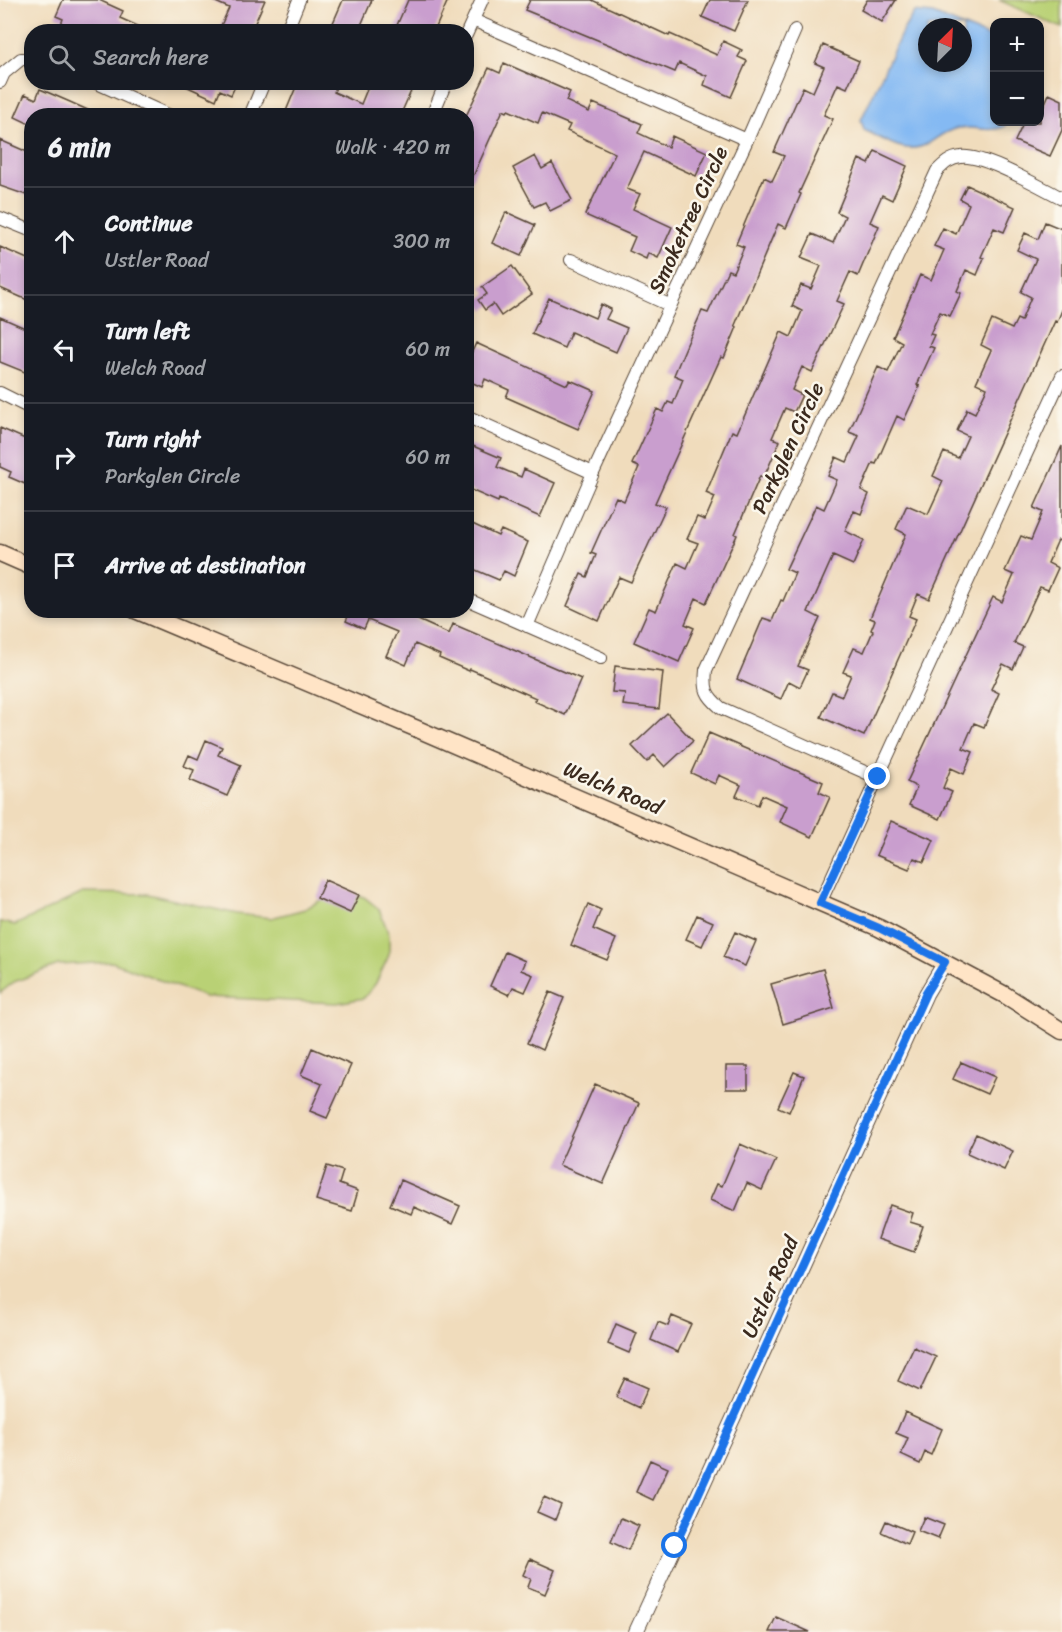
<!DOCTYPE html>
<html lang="en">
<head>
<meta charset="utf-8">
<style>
  :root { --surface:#171b24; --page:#242831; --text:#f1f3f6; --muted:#9ea1a6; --line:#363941 }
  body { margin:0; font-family:Sriracha,sans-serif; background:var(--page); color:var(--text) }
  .controls { position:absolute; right:18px; top:18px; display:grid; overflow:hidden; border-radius:12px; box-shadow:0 3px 9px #0003 }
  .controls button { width:54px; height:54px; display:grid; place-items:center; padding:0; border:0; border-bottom:2px solid var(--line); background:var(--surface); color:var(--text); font:30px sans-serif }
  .compass { position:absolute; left:918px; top:18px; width:54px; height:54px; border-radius:50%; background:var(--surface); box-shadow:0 3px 9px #0003; rotate:24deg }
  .stop { position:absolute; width:18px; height:18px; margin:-14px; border:4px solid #1a73e8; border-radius:50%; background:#fff }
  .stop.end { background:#1a73e8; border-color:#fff; box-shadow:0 2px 6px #0008 }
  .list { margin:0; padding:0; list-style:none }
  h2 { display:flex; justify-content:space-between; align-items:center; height:78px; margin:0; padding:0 24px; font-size:26px }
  h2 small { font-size:20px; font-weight:400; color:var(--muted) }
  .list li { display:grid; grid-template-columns:39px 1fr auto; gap:18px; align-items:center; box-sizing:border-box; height:108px; padding:0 24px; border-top:2px solid var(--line) }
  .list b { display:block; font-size:22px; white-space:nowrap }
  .list p { margin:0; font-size:20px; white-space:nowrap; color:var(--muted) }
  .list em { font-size:20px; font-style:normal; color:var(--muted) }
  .icon { flex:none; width:33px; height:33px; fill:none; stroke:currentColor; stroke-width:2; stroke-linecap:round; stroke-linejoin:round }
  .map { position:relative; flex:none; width:1062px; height:1632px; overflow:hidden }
  .search { position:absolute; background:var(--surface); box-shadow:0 3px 9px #0003; left:24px; top:24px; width:450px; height:66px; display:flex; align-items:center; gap:15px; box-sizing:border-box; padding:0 21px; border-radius:24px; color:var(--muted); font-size:22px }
  .panel { position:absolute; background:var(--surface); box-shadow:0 3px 9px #0003; left:24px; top:108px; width:450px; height:510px; border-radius:24px }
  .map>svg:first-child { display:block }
  .green { fill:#b9d175; stroke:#7a7e4a; stroke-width:1.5 }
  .water { fill:#84b9f3; stroke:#607288; stroke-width:1.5; fill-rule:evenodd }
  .building { fill:#c99ece }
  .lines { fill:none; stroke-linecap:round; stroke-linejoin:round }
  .minor-casing { stroke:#564536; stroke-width:14 }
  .tertiary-casing { stroke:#564536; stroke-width:16 }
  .secondary-casing { stroke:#564536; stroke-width:19 }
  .minor { stroke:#fff; stroke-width:12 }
  .tertiary { stroke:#fff; stroke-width:14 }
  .secondary { stroke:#ffe4c6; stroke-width:16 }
  .route { stroke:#1a73e8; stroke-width:8 }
  .labels { text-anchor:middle; stroke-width:5; stroke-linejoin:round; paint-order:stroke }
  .street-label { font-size:21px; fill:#3b2a1e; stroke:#fbf7ec }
</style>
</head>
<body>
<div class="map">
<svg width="1062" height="1632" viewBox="0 0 1062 1632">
  <rect width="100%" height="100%" fill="#fbf7ec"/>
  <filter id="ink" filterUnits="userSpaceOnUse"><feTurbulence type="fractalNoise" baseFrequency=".0167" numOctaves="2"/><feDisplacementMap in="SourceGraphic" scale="12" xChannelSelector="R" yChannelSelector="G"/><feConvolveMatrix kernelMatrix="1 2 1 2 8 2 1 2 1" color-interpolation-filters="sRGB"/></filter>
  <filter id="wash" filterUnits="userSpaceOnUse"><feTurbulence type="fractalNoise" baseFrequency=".008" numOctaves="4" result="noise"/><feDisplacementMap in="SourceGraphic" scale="24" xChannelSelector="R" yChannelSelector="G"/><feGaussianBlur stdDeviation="1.35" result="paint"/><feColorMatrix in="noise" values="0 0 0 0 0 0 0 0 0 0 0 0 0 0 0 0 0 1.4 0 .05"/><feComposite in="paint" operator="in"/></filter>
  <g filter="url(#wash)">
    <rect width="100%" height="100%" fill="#f0dcbc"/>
    <path class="green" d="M999 0H1062V28Z
      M337 891 364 897 379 909 389 935V955L376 983 364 998 337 1003 205 997 112 962 58 965 14 982 0 993V922L15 925 83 893 147 894 237 914 271 918 305 909Z"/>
    <path class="water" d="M914 12 933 14 994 39V122H1007L1004 127C988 133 974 126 958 128 947 130 938 137 929 143 906 157 886 140 864 130L861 120 902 32ZM927 27H963V63H927Z"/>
    <g id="blocks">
      <path class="building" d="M63 0H99L123 11 120 18 151 32H71L60 27 63 19 56 16Z
        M211 0H265L251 32H218L229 8Z
        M343 0H372L358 32H329Z
        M408 0H448L434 32H394Z
        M530 0H592L669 36 670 34 717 55 723 41 742 50 738 57 747 61 731 97 704 85 707 76 679 63 675 72 525 10Z
        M710 0H748L734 31 702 17Z
        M867 0H896L882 22 861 10Z
        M823 45 859 61 847 88 838 84 824 115 833 119 799 193 801 194 786 228 778 224 735 325 737 327 724 358 721 357 655 503 666 507 631 582 619 577 599 621 567 606 581 574 587 577 596 555 591 553 616 497 624 501 639 467 632 464 657 409 663 412 668 402 673 404 683 379 674 375 688 342 702 311 708 313 728 270 733 272 744 247 736 244 764 177 772 181 784 156 774 152 803 87 813 92 824 67 815 63Z
        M504 63 570 92 566 101 589 112 593 103 642 124 638 133 668 147 672 136 707 152 696 176 644 152 627 189 640 194 633 209 672 227 658 258 648 253 646 259 629 251 635 237 585 215 615 153 567 131 570 125 542 113 538 123 508 110 507 112 503 110 466 192V116L489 68 500 73Z
        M177 82H237L231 95 220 90 216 100Z
        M298 82H338L334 92 361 104 370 82H415L400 116H284Z
        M40 89 70 102 101 116H32V125L15 117 25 94 36 99Z
        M1049 94 1062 100V130L1050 156 1015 141 1024 122H1040V115Z
        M0 140 32 154V197L0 186Z
        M875 151 907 166 892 200 882 195 870 222 879 226 858 276 850 272 837 301 844 304 812 372 802 367 792 390 802 395 794 412 785 408 772 438 780 441 764 477 760 476 735 534 737 535 706 603 696 598 685 624 694 628 679 662 634 642 649 608 656 611 677 563 687 568 698 543 687 539 697 517 705 520 715 497 706 493 732 431 737 433 781 332 791 337 802 311 792 306 801 285 811 289 821 266 801 258 812 234 833 243 845 216 837 212 859 159 869 164Z
        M535 156 542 169 552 163 572 200 550 211 545 202 534 207 513 168Z
        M967 185 1015 207 1004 232 994 228 981 257 984 258 977 275 966 270 957 291 961 293 950 316 940 312 930 334 934 335 929 346 934 348 917 385 920 386 904 420 897 416 876 464 873 463 861 490 869 494 861 514 854 511 845 531 864 540 853 565 833 556 808 612 820 618 798 666 808 670 800 687 789 681 781 699 737 679 763 618 772 621 781 600 783 601 795 573 786 569 816 505 824 509 837 480 828 476 836 457 847 462 859 436 849 432 878 367 888 372 902 342 893 337 920 275 931 280 944 250 934 246 943 228 956 234 969 204 960 199Z
        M506 212 535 225 521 256 492 243Z
        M1045 222 1062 229V310L1057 322 1055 321 929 599 918 594 909 616 916 619 864 736 821 717 832 692 842 696 851 675 843 672 854 648 864 652 873 631 871 630 875 620 870 618 906 534 896 529 907 505 928 514 943 481 933 476 944 452 958 458 968 436 957 431 967 409 975 413 987 388 976 383 991 350 981 345 992 320 1012 329 1017 319 1021 321 1031 297 1021 292 1036 259 1017 250 1025 233 1038 239Z
        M0 247 32 261V302L0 288Z
        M512 266 532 294 501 316 493 304 485 310 478 300 487 294 482 287Z
        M549 298 595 318 601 304 611 309 606 319 627 328 616 352 571 332 564 348 532 334Z
        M0 317 32 331V375L0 362Z
        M476 343 567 385 570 380 595 391 578 429 506 397 509 390 485 379 482 387 466 380V365Z
        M0 428 32 442V487L9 477 11 472 0 467Z
        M466 443 501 458 497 467 521 477 524 469 555 483 540 517 499 499 498 502 466 488Z
        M1062 446V542L1058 540 1048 563 1058 568 1048 590 1040 587 1014 643 1023 647 1013 669 1003 664 991 689 999 693 984 727 974 723 963 748 973 752 964 774 951 768 943 788 952 792 940 819 909 805 917 787 907 782 993 597 1002 602 1014 575 1005 571 1021 536 1031 540 1043 512 1034 508Z
        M466 521 498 536 501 530 528 542 514 576 504 571 499 580 466 566Z
        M348 610H420L416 619 449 634 453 624 581 679 565 715 534 701 536 698 470 669 469 671 439 658 440 655 415 644 406 665 386 656 397 632 368 620 364 629 346 621 350 612Z
        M615 666 663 672 659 709 623 705 625 693 612 692Z
        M667 713 693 741 665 767 654 755 647 762 632 746Z
        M709 733 823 782 819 792 830 797 812 837 780 822 787 806 762 795 758 805 736 796 741 785 719 775 715 784 691 773Z
        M206 740 222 747 218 755 241 765 227 796 190 780 194 770 184 766 189 755 198 759Z
        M891 821 934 840 924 862 914 858 909 869 876 855Z
        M325 880 359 895 350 913 317 898Z
        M588 904 601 910 593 929 616 939 607 960 571 945Z
        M697 915 713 922 702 946 686 939Z
        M735 932 756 941 745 966 723 957Z
        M505 952 525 961 521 970 533 975 525 992 513 987 509 995 490 986Z
        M823 969 834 1008 783 1024 771 984Z
        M550 992 564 998 542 1050 527 1043Z
        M312 1048 351 1065 327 1118 310 1111 322 1084 301 1075Z
        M961 1062 995 1077 987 1094 953 1079Z
        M726 1066H748V1089H726Z
        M794 1072 804 1076 789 1112 778 1107Z
        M595 1084 639 1103 603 1184 559 1165Z
        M976 1134 1013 1151 1004 1170 967 1153Z
        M740 1144 776 1160 762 1190 747 1183 735 1211 710 1200 717 1184 722 1186Z
        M327 1166 343 1171 339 1184 358 1191 352 1211 316 1200Z
        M401 1180 460 1206 452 1224 414 1207 411 1214 390 1205Z
        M890 1205 913 1213 910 1222 923 1226 914 1252 878 1239Z
        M672 1316 691 1324 678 1352 651 1340 658 1322 668 1326Z
        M616 1324 637 1333 629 1353 608 1344Z
        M914 1347 936 1357 920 1391 898 1381Z
        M625 1378 648 1388 639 1408 616 1397Z
        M905 1412 942 1429 931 1455 925 1452 920 1464 901 1455 908 1438 896 1433Z
        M650 1460 668 1468 653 1500 636 1492Z
        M544 1497 561 1505 555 1520 537 1512Z
        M924 1517 944 1525 938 1539 918 1531Z
        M621 1518 639 1526 628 1550 611 1542Z
        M886 1521 912 1532 907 1544 881 1532Z
        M530 1559 555 1570 545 1594 528 1587 531 1579 523 1575Z
        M776 1617 810 1632H769Z"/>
    </g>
  </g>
  <g filter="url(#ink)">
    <use href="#blocks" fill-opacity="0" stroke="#564536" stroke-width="1.5"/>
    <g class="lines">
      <g class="minor-casing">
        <path id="minor" d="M473 20 747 140
          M286 32 299 0
          M466 35 482 0
          M0 82 4 73 21 59H32
          M95 82 170 116
          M250 116 264 82
          M432 116 446 82
          M0 218 32 231
          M571 260 669 305
          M0 393 32 409
          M466 416 593 473
          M466 599 601 658
          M527 626 593 473 747 140 795 30
          M878 778 721 708C706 695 704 690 706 670L937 171C944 164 950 158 961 157 983 154 1040 187 1062 198
          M820 903 1062 376"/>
      </g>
      <g class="tertiary-casing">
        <path id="tertiary" d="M636 1632 926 994 945 962"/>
      </g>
      <g class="secondary-casing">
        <path id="secondary" d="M0 553 32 567
          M135 610 415 728 879 928 1005 995 1062 1031"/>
      </g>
      <use href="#minor" class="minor"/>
      <use href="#tertiary" class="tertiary"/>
      <use href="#secondary" class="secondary"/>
    </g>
  </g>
  <g class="lines" filter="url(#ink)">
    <path class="route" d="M675 1546 926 993 945 962 879 928 820 903 878 777"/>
  </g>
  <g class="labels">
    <g class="street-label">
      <text transform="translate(688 220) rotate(-65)" y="7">Smoketree Circle</text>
      <text transform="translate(788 448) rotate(-65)" y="7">Parkglen Circle</text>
      <text transform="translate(613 788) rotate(23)" y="7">Welch Road</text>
      <text transform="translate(770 1287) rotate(-66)" y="7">Ustler Road</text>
    </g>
  </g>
</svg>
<div class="controls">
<button>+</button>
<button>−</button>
</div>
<svg class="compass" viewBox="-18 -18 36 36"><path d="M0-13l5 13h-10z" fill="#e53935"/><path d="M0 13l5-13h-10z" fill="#9ea1a6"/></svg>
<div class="stop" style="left:675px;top:1546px"></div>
<div class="stop end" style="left:878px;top:777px"></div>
<div class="search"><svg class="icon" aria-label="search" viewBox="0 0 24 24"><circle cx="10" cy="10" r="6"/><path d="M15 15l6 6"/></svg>Search here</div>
<section class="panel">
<h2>6 min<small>Walk · 420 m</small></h2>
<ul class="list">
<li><svg class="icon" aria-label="ahead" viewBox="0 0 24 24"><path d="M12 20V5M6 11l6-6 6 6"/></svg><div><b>Continue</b><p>Ustler Road</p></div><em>300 m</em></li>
<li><svg class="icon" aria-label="left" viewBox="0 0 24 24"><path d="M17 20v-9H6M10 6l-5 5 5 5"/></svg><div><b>Turn left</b><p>Welch Road</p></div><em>60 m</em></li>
<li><svg class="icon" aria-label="right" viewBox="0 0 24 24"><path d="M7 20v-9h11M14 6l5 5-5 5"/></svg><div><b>Turn right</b><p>Parkglen Circle</p></div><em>60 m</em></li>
<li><svg class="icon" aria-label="arrive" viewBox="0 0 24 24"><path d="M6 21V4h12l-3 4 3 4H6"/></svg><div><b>Arrive at destination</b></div></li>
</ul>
</section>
</div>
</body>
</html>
